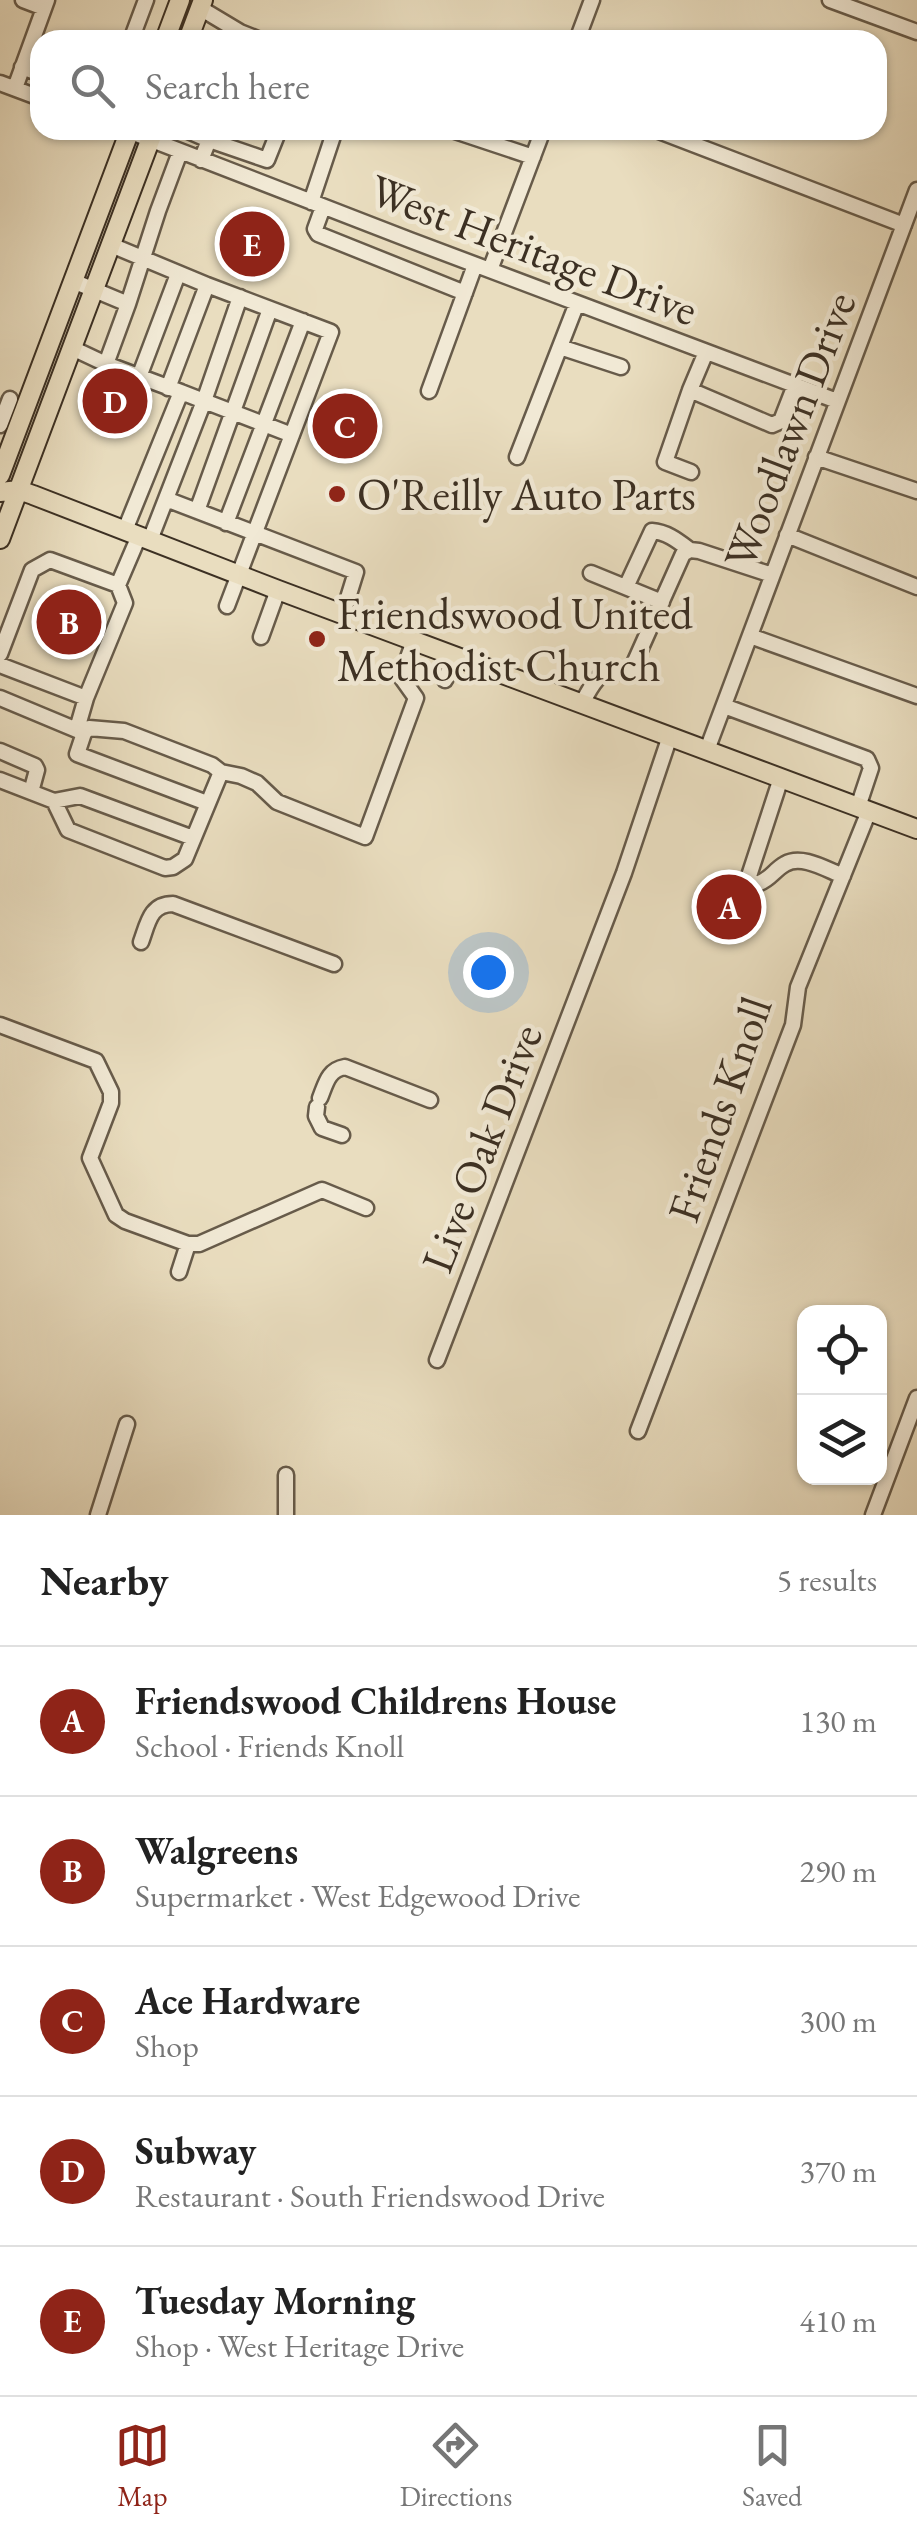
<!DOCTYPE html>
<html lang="en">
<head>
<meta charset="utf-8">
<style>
  :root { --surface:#fff; --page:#f6f6f6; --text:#222; --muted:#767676; --line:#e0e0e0; --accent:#8f2418 }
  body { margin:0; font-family:"EB Garamond",serif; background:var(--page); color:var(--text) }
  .controls { position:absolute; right:30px; bottom:30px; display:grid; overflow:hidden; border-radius:20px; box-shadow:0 2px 8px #0004 }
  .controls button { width:90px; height:90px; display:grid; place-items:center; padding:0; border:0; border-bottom:2px solid var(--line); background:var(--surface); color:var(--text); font:50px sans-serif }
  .you { position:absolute; left:488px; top:972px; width:35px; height:35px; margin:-25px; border:8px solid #fff; border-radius:50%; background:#1a73e8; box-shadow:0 0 0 15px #1a73e833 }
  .badge { display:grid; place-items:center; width:65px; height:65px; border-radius:50%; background:var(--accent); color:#fff; font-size:32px; font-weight:700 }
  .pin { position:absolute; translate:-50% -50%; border:5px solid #fff; box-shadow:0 2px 10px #0006 }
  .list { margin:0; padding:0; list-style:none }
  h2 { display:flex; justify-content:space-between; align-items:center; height:130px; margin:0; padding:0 40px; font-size:42px }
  h2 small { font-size:32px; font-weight:400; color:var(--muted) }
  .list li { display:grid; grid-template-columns:65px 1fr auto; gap:30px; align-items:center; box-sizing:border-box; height:150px; padding:0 40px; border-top:2px solid var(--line) }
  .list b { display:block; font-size:38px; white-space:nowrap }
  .list p { margin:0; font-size:32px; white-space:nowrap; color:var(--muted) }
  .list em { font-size:32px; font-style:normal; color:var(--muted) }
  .icon { flex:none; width:55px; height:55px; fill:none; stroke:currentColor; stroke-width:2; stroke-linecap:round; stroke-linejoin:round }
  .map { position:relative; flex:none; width:917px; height:1515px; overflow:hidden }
  .search { position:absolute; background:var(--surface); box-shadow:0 2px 8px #0004; left:30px; right:30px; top:30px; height:110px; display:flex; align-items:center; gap:25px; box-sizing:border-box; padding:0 35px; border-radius:30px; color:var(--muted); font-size:38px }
  .sheet { height:880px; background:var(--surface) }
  nav { display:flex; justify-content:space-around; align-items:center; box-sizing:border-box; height:140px; border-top:2px solid var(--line); background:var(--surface); font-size:28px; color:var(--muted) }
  nav a { display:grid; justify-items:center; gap:5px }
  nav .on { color:var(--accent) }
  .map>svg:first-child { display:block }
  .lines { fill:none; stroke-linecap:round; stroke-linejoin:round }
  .minor-casing { stroke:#675b4a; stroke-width:19 }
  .major-casing { stroke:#3c3023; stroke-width:22 }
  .minor { stroke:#f1e9d5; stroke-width:14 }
  .major { stroke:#e9ddbf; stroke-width:18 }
  .poi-dot { fill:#8f2418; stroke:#f1e9d5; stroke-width:4 }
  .labels { text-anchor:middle; stroke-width:9; stroke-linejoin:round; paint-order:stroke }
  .street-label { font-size:45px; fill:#3c3023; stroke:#f1e9d5 }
  .poi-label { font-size:45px; fill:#3c3023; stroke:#f1e9d5; text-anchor:start }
</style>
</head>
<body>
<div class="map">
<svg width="917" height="1515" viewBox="0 0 917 1515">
  <rect width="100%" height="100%" fill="#e9ddbf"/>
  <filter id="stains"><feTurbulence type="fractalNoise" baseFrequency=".002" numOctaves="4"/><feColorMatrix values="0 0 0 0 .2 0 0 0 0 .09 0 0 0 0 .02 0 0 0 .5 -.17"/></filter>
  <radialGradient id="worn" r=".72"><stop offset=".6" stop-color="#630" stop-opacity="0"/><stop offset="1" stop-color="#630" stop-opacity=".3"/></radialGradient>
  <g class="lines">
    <g class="minor-casing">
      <path id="minor" d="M23 0 44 8
        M830 0 917 32
        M200 8 240 32 260 40
        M131 40 146 0
        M577 40 592 0
        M22 67 40 74
        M0 83 40 98
        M15 88 47 0
        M126 130 410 240 837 401
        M186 130 209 140 201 160
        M452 130 533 157
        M656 130 904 225
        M209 140 267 160 279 130
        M311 202 335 130
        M323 207 315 229 318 234 465 293
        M111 245 207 285 331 332 227 606
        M490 270 543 130
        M73 281 128 304 158 211 180 152
        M560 347 621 367
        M72 348 106 364 128 304
        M706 352 690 390 772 425 781 421 795 385
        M106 364 181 392 125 530
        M139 377 178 274
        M168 388 207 285
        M690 390 665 462 691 472
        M429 391 475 265
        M181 392 204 401 240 297
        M0 425 10 399
        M517 457 577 303
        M816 457 917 491
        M166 499 356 572 343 614
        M197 511 270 309
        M226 523 303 321
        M787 535 917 587
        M150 540 204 401 292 435
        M591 573 662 602
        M626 587 652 531C667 532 678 541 690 550
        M750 636 917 696
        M261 637 278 590
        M0 654 32 570 50 560 118 585
        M0 665 86 698 125 603 118 585 139 536
        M445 680 455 655
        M0 698 84 733 89 728 124 731 212 765 221 772 241 776 257 783 277 802 365 837 416 698 401 677 414 641
        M582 703C596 679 597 670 627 672L632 668 683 554 690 550 699 551 772 575
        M724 706 867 759 871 768 858 807
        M77 729 86 698
        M84 733 77 754 207 803
        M707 750 917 190
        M0 751 35 766 37 770 31 792
        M781 778 748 879 757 884C770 880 774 870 785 864 802 854 827 870 843 876
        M0 780 54 801 80 796 193 838
        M54 801 68 830 165 868 173 867 185 859 221 772
        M141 942C148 923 150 904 173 904L334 964
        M0 1025 96 1061 111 1092V1103L90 1158 116 1215 125 1221 188 1244H199L322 1190 366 1208
        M320 1098C326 1083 328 1070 345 1067L430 1100
        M317 1107 316 1116 322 1128 342 1135
        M179 1272 188 1244
        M437 1360 624 873 670 736
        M638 1431 793 1025 798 987 869 811
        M286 1475V1515
        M98 1515 127 1424
        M873 1515 917 1398"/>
    </g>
    <g class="major-casing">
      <path id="major" d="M165 40 180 0
        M188 40 203 0
        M0 475 130 130
        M0 492 19 490 33 495 278 590 917 829
        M0 539 154 130"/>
    </g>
    <use href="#minor" class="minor"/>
    <use href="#major" class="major"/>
  </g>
  <g class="poi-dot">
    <circle cx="337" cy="494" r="10"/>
    <circle cx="317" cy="639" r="10"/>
  </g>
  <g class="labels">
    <g class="street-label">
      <text transform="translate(534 249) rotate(21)" y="16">West Heritage Drive</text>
      <text transform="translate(789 430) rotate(-69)" y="16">Woodlawn Drive</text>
      <text transform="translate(719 1109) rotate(-71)" y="16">Friends Knoll</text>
      <text transform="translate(481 1148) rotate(-69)" y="16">Live Oak Drive</text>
    </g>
    <g class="poi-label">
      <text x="357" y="510">O'Reilly Auto Parts</text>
      <text x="337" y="629">Friendswood United<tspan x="337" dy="52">Methodist Church</tspan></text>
    </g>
  </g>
  <rect width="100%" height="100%" filter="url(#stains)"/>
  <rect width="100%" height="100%" fill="url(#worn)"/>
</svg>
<div class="controls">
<button><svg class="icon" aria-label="locate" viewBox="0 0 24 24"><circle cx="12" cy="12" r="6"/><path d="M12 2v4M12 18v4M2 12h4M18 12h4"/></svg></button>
<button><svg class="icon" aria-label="layers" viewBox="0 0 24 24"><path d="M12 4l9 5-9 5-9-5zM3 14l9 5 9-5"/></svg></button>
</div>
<div class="you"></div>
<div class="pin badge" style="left:729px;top:907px">A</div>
<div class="pin badge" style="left:69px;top:622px">B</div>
<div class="pin badge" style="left:345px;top:426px">C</div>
<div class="pin badge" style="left:115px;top:401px">D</div>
<div class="pin badge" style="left:252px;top:244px">E</div>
<div class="search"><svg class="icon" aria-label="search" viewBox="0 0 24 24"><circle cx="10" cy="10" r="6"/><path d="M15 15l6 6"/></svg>Search here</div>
</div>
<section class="sheet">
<h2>Nearby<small>5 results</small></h2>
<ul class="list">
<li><span class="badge">A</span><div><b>Friendswood Childrens House</b><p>School · Friends Knoll</p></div><em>130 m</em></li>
<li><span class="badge">B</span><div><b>Walgreens</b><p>Supermarket · West Edgewood Drive</p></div><em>290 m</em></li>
<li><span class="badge">C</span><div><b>Ace Hardware</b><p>Shop</p></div><em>300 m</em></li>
<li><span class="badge">D</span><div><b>Subway</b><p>Restaurant · South Friendswood Drive</p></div><em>370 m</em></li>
<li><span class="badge">E</span><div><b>Tuesday Morning</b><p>Shop · West Heritage Drive</p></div><em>410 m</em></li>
</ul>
</section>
<nav>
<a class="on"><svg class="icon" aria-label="map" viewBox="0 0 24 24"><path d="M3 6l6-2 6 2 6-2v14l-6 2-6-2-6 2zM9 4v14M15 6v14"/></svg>Map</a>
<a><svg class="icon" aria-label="directions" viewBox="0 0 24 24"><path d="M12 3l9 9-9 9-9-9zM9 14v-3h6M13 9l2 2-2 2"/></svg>Directions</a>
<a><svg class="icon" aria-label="saved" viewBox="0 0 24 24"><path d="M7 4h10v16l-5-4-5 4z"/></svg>Saved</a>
</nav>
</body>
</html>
